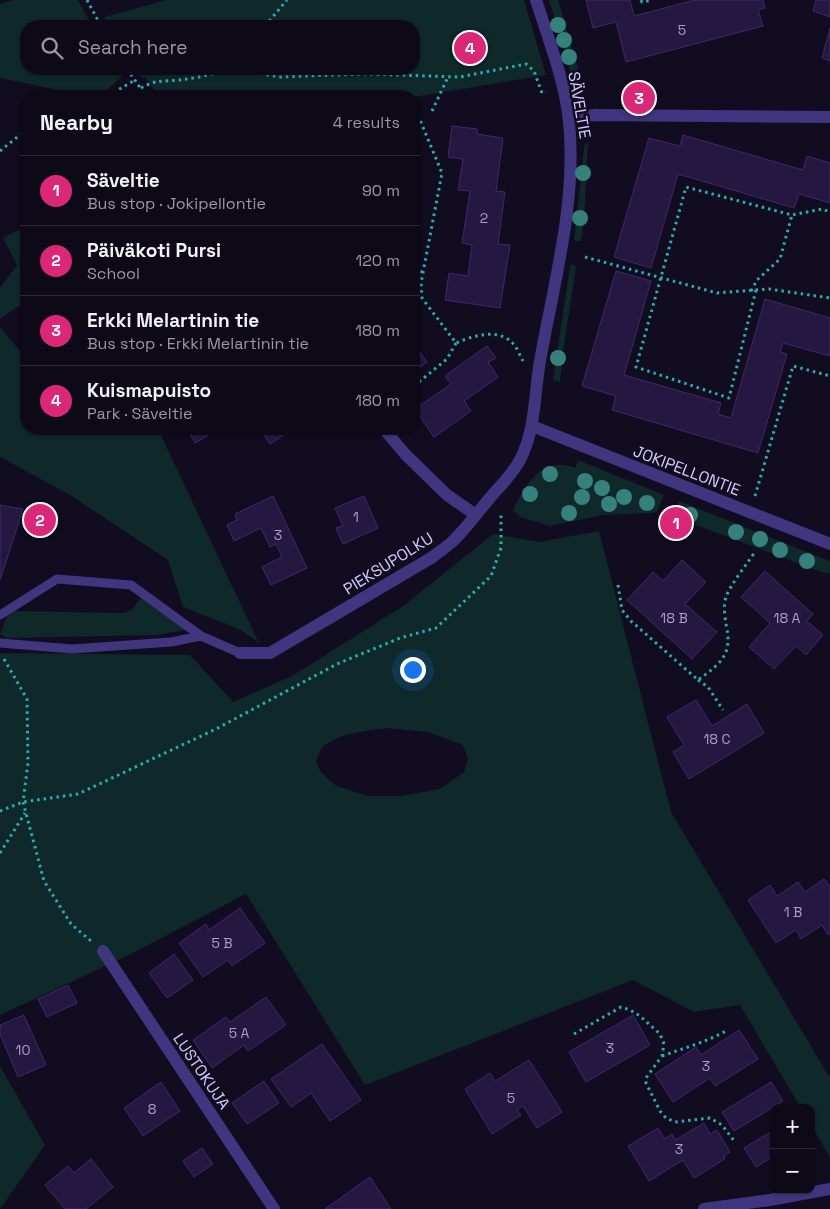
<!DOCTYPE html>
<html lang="en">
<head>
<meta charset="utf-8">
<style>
  :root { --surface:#0d0917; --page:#161220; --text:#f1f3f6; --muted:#9a9aa1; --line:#2d2a36; --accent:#db2777 }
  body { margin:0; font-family:"Space Grotesk",sans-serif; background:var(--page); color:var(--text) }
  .controls { position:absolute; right:15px; bottom:15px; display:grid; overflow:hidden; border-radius:10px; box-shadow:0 1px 4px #0004 }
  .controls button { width:45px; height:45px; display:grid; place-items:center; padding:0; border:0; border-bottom:1px solid var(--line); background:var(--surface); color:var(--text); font:25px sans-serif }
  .you { position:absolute; left:412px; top:669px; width:18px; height:18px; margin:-12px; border:4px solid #fff; border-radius:50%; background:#1a73e8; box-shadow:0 0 0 8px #1a73e833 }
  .badge { display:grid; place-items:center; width:32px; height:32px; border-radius:50%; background:var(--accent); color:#fff; font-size:16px; font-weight:700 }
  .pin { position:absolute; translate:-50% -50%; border:2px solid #fff; box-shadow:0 1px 5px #0006 }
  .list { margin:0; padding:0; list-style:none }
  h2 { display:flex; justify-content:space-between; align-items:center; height:65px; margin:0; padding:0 20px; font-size:21px }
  h2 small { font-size:16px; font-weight:400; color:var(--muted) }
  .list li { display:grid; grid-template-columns:32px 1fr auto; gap:15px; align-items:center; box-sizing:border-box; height:70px; padding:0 20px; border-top:1px solid var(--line) }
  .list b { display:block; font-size:19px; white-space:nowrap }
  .list p { margin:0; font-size:16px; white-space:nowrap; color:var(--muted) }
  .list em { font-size:16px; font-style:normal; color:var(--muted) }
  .icon { flex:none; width:28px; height:28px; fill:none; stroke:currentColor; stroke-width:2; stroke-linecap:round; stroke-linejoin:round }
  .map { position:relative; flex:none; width:830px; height:1209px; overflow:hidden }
  .search { position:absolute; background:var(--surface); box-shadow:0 1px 4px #0004; left:20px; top:20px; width:400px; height:55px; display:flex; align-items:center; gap:12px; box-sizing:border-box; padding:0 18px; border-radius:20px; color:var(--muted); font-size:19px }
  .panel { position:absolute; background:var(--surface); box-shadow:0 1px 4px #0004; left:20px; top:90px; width:400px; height:345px; border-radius:20px }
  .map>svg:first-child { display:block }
  .green { fill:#0f2829; fill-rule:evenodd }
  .building { fill:#241841; stroke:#3d296d }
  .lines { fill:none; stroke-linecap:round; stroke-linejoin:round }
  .path { stroke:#2badb2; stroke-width:3; stroke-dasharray:2.5 4; stroke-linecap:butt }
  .lane { stroke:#40367f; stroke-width:9 }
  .street { stroke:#40367f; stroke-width:12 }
  .tree { fill:#36817e }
  .labels { text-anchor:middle; stroke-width:5; stroke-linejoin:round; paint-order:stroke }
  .number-label { font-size:14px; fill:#a99ed0 }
  .street-label { font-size:16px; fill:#d5caff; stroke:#110c1f }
</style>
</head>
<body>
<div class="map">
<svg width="830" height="1209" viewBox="0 0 830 1209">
  <rect width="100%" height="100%" fill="#110c1f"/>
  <path class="green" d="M14 0H78L92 26H26V69H117L122 76 101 96H78L53 89 0 78V4Z
    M167 0H524L546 75 414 97 155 96 156 93 145 77 142 78 136 69H414V26H109L104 17Z
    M549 0H558L578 68 577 73 572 77Z
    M588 140 584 219 581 241H574L583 159 584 147Z
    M26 226V301L0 319V288L17 265 3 238Z
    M570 265H574L576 268 564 345 560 382 553 380Z
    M0 327 26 358V429H158L259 643 241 630 183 607 168 560 70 495 0 457Z
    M578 460 664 495 657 512 651 513 604 515 549 526 520 517 513 510C526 484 542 455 575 468Z
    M679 501 830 561V573H824L685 521C676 516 674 511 679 501Z
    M599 531 671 812 830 1078V1157L811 1125V1108H801L740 1005 694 1012 633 980 365 1085 246 894 125 957 0 1015V653L190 655 233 702 292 676 403 606 493 534 539 542ZM387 728 428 732 463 745 468 759 464 772 440 789 401 796H368L336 786 321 772 316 763C317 759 319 751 322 748 337 733 367 731 387 728Z
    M142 598 157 607 184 627 185 630 157 635 6 638 0 634 8 614 12 611 123 613 132 610 138 601Z
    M0 1066 45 1145 0 1209Z"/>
  <path class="building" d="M586 0H630L634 16 695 0H763L765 8 758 10 763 26 626 62 616 22 593 28Z
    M816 0H830V17L813 11Z
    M830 28V61L822 58Z
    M452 126 477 129V134L503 138 496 191 505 192 498 244 510 245 500 308 445 300 449 273 468 276 472 245 462 243 470 191 458 190 463 159 448 157Z
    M683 135 803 170 807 156 830 163V203L799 194 794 208 678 174 651 268 614 257 649 138 680 146Z
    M616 271 651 281 624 375 721 403 718 414 731 418 765 299 830 318V356L783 343 780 352 787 354 758 453 612 410 616 396 582 386Z
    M414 344 427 362 414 372Z
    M487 346 496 358 488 362 498 377 464 401 471 411 434 437 415 409 451 384 445 376Z
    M187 429H219L195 443Z
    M260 429H293L270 444Z
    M273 496 307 568 271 585 262 567 282 557 276 544 270 547 261 528 234 541 227 525 237 520 235 514Z
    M364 496 378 528 343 544 336 528 343 526 335 508Z
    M0 505 23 509 0 580Z
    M682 560 706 582 685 604 717 632 692 659 627 600 653 572 663 581Z
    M765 571 813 614 807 621 823 635 806 655 796 646 774 669 749 647 770 623 741 597Z
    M696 700 712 726 747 704 764 733 689 779 673 752 684 745 667 717Z
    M824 879 830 886V933L828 935 822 925 801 939 796 930 776 943 748 900 770 885 777 896 798 882 805 892Z
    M240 908 265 943 232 966 228 960 203 977 179 943 206 924 209 930Z
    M174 954 193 980 167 998 149 973Z
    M68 985 77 1003 47 1017 38 999Z
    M266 997 286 1025 248 1051 244 1045 212 1068 193 1040 226 1017 230 1022Z
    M24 1015 46 1065 18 1077 0 1034V1025Z
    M633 1015 650 1045 586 1082 569 1052Z
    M739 1030 758 1059 715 1086 710 1078 673 1102 655 1074 696 1047 701 1055Z
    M322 1044 361 1100 330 1121 311 1093 291 1107 271 1079Z
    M529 1060 562 1112 537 1128 523 1106 517 1110 521 1115 492 1134 465 1089 490 1073 495 1081Z
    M264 1081 279 1103 247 1124 232 1103Z
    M161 1082 180 1111 143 1136 124 1108Z
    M771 1082 783 1101 734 1131 722 1112Z
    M704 1123 710 1134 717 1130 730 1152 724 1156 725 1159 694 1178 683 1160 649 1181 628 1146 658 1128 665 1139 672 1134 675 1140Z
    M774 1130V1156L756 1167 744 1148Z
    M202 1148 213 1164 194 1177 183 1161Z
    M91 1159 113 1187 86 1209H65L45 1185 68 1166 74 1173Z
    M370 1177 391 1209H325Z"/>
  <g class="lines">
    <path class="path" d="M87 0 101 26
      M641 0 642 2 652 0
      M265 26 287 0
      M127 69 146 96
      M248 69 257 73 279 77 364 74 460 77 526 64 534 71 542 93 546 92
      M141 88C157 79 162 82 179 80 195 78 213 75 228 69
      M108 96 135 80
      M432 111 448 77
      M418 115 442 173 421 283 422 298 456 343C475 335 501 327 515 346 518 350 520 356 523 361
      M0 151 26 130
      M585 257 717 293 769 289 830 298
      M414 270 423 272
      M756 290 729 398 636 367 686 187 792 215 822 209 830 212
      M751 291 757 280 780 259 792 215
      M414 386 447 359 456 343
      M755 496 793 366 830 376
      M618 585 622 610 631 621 698 680C721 663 733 655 726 624 725 616 723 606 726 597 729 587 748 562 755 552
      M4 659 27 699 28 763 23 802 44 881 71 924 91 941
      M698 680 708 687 723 710
      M0 811 23 802 78 794 216 729 337 664 400 638 436 628 491 576 501 548V512
      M0 853 25 813
      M574 1034 621 1007 630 1010 640 1016 660 1034 664 1044 662 1056 646 1078V1083L660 1111 666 1118 675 1122 710 1118 722 1125 735 1142
      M662 1056C684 1048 706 1042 726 1031"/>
    <path class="lane" d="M0 615 57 579 131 585 201 636 240 653
      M0 643 72 649 171 642 201 636"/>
    <path class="street" d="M569 118 595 115 830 117
      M532 426 830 544
      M384 429 405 454 447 495 476 515
      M240 653H270L431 558C438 553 445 548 452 542 466 529 477 513 489 499 499 487 512 475 520 460 536 429 534 395 540 361 554 282 577 202 569 121 565 81 548 38 536 0
      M103 951 274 1209
      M704 1209 770 1200 830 1189"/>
  </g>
  <g class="tree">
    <circle cx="558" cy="25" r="8"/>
    <circle cx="564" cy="40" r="8"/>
    <circle cx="569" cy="57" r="8"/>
    <circle cx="583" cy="173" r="8"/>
    <circle cx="580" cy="218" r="8"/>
    <circle cx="558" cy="358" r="8"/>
    <circle cx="550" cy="474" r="8"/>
    <circle cx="585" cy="481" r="8"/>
    <circle cx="602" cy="488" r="8"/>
    <circle cx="530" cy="494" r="8"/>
    <circle cx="582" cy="497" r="8"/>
    <circle cx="624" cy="497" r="8"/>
    <circle cx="647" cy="503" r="8"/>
    <circle cx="609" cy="504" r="8"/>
    <circle cx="569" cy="513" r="8"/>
    <circle cx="690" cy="515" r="8"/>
    <circle cx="736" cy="532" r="8"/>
    <circle cx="760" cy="539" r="8"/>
    <circle cx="780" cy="550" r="8"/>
    <circle cx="807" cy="561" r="8"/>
  </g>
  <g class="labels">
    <g class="number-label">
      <text x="682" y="35">5</text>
      <text x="484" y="223">2</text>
      <text x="356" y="522">1</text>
      <text x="278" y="540">3</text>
      <text x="674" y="623">18 B</text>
      <text x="787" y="623">18 A</text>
      <text x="717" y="744">18 C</text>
      <text x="793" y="917">1 B</text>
      <text x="222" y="948">5 B</text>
      <text x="239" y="1038">5 A</text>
      <text x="610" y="1053">3</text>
      <text x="23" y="1055">10</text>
      <text x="706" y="1071">3</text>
      <text x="511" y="1103">5</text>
      <text x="152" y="1114">8</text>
      <text x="679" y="1154">3</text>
    </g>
    <g class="street-label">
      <text transform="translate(580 105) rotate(80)" y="6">SÄVELTIE</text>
      <text transform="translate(687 470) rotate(21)" y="6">JOKIPELLONTIE</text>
      <text transform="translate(388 563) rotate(-32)" y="6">PIEKSUPOLKU</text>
      <text transform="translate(202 1071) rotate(56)" y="6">LUSTOKUJA</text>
    </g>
  </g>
</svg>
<div class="controls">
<button>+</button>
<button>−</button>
</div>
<div class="you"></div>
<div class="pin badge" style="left:676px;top:523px">1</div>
<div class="pin badge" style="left:40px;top:520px">2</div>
<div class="pin badge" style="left:639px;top:98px">3</div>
<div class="pin badge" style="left:470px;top:48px">4</div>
<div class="search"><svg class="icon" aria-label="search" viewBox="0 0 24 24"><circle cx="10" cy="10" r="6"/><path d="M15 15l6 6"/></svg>Search here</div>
<section class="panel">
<h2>Nearby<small>4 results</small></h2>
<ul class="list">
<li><span class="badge">1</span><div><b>Säveltie</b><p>Bus stop · Jokipellontie</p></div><em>90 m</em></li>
<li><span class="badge">2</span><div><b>Päiväkoti Pursi</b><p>School</p></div><em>120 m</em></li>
<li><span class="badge">3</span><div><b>Erkki Melartinin tie</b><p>Bus stop · Erkki Melartinin tie</p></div><em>180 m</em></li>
<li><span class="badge">4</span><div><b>Kuismapuisto</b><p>Park · Säveltie</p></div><em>180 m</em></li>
</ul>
</section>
</div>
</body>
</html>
